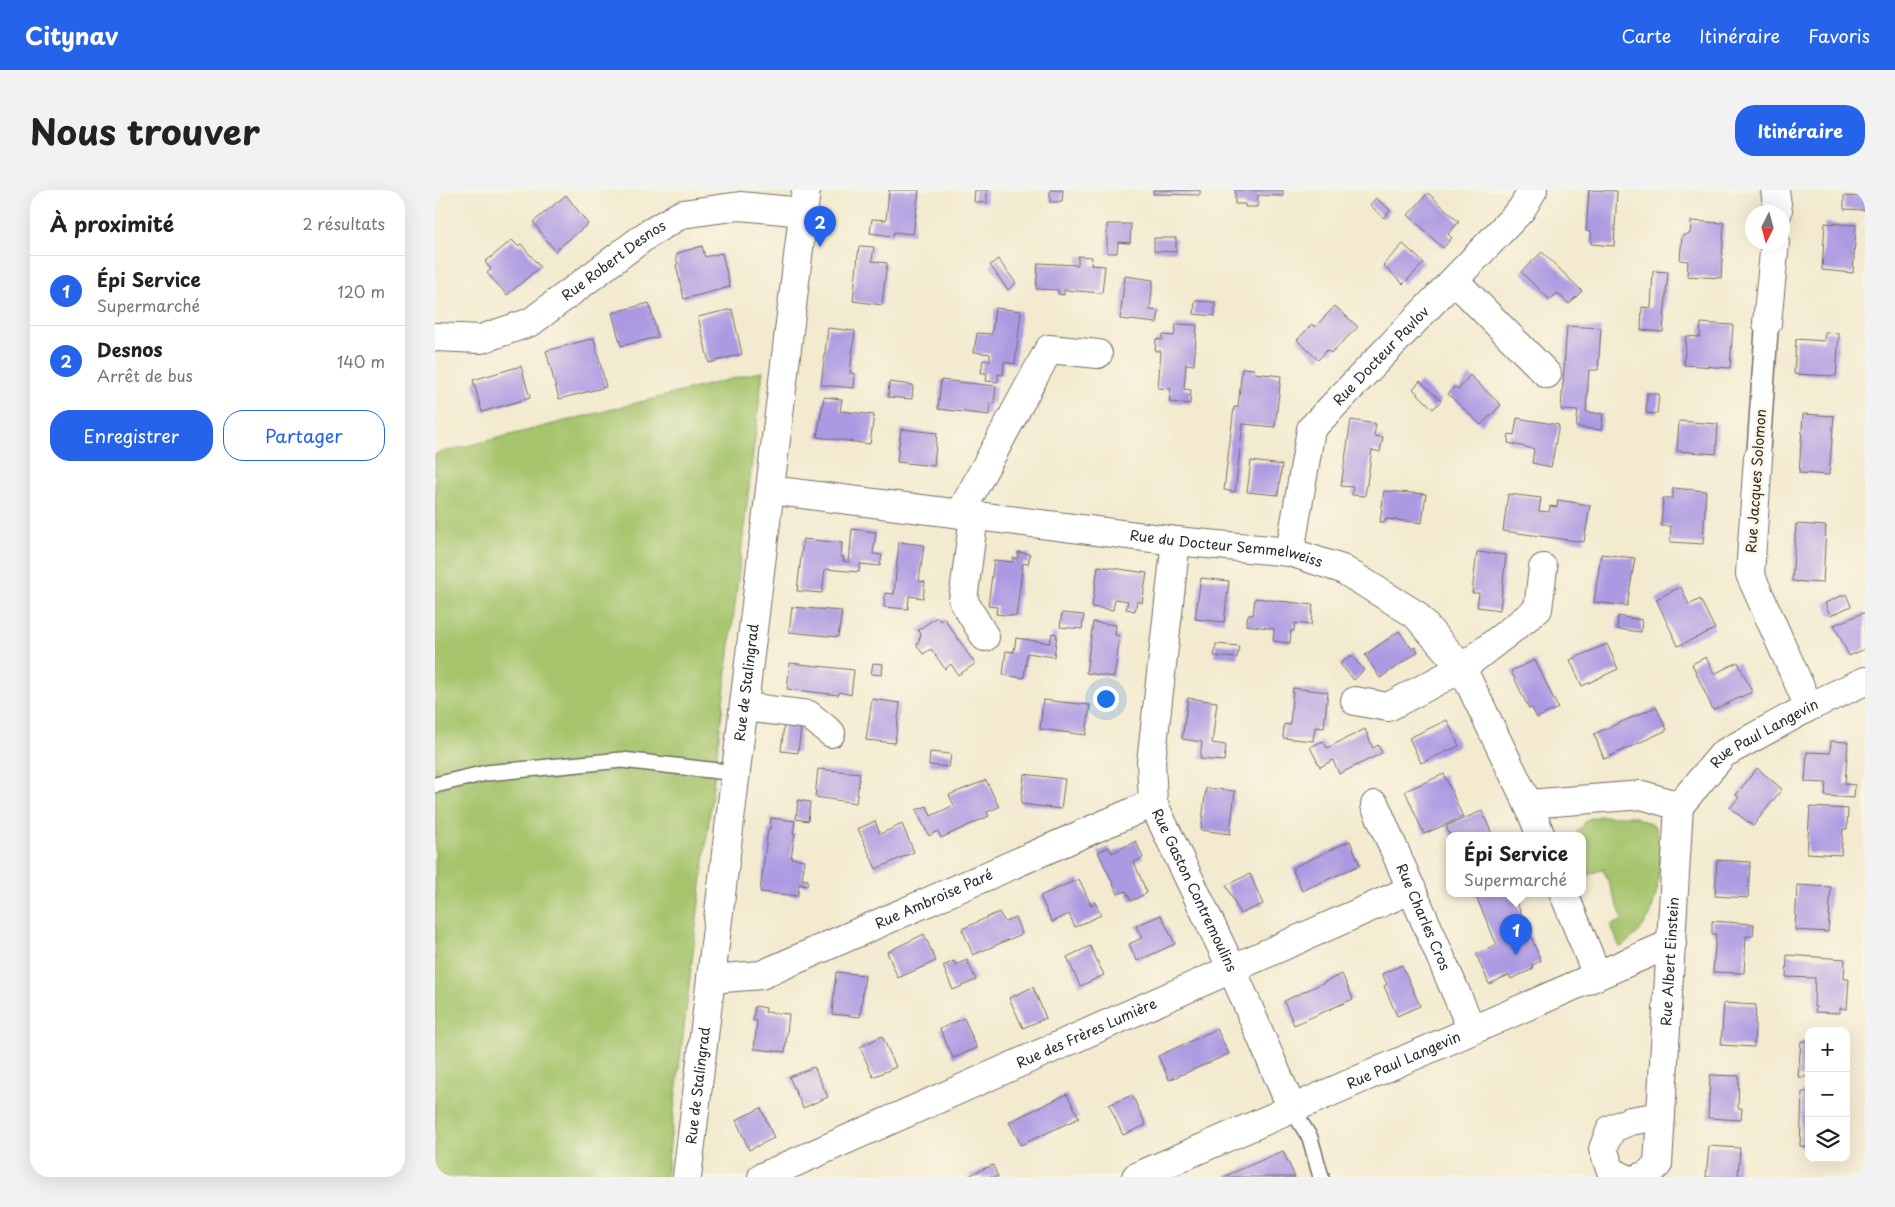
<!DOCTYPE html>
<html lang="fr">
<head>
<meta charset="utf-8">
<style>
  :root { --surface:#fff; --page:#f2f2f2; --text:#222; --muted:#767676; --line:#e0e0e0; --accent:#2563eb }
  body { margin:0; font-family:"Playpen Sans",sans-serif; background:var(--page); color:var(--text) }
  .controls { position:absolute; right:15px; bottom:15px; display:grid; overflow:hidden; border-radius:10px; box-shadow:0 5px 20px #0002 }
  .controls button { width:45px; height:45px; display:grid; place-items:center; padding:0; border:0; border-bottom:1px solid var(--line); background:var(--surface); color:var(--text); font:25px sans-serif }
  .compass { position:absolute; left:1310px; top:15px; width:45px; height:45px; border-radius:50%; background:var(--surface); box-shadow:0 5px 20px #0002; rotate:186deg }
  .you { position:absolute; left:670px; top:508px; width:18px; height:18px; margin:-12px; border:4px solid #fff; border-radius:50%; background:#1a73e8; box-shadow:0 0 0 8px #1a73e833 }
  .badge { display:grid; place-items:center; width:32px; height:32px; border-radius:50%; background:var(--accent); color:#fff; font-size:16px; font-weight:700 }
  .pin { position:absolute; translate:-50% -41px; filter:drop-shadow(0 1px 2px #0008) }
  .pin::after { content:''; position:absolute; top:26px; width:18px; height:15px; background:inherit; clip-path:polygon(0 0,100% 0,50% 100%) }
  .popup { position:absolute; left:1011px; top:642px; width:140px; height:65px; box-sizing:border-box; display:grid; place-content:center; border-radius:10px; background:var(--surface); filter:drop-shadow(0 1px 4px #0005); font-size:16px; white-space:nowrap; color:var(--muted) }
  .popup b { font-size:19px; color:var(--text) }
  .popup::after { content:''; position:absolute; left:50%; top:100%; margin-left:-10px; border:10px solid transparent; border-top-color:var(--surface) }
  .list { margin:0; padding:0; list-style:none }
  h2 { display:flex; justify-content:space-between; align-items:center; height:65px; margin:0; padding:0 20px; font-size:21px }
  h2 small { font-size:16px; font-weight:400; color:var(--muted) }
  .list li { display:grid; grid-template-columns:32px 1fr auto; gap:15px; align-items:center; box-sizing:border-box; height:70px; padding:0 20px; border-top:1px solid var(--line) }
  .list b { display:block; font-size:19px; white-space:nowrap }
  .list p { margin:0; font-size:16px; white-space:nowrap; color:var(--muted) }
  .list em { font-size:16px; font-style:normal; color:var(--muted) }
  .actions { display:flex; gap:10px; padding:15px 20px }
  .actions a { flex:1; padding:11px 0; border:1px solid var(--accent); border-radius:20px; text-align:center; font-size:18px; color:var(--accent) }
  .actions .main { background:var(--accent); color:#fff }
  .icon { flex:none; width:28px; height:28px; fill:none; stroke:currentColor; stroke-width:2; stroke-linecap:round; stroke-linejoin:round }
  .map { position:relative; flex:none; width:1430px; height:987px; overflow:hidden; border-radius:20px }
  header { display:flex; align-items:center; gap:30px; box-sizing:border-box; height:70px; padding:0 25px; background:var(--accent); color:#fff }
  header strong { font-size:24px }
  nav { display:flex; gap:28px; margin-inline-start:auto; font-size:18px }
  .intro { display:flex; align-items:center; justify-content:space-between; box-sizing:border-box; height:120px; padding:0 30px }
  h1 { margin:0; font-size:35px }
  .button { padding:12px 22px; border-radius:20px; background:var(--accent); color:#fff; font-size:18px; font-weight:700 }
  main { display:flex; gap:30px; padding:0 30px }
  aside { flex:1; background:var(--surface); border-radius:20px; box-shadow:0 5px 20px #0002 }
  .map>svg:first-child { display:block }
  .green { fill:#a5c46c; stroke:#68784c }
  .building { fill:#ab99e2 }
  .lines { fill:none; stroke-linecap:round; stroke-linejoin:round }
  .service-casing { stroke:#716e64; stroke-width:18 }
  .pedestrian-casing { stroke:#716e64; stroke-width:25 }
  .minor-casing { stroke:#716e64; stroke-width:30 }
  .service { stroke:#fff; stroke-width:15 }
  .pedestrian { stroke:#fff; stroke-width:22 }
  .minor { stroke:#fff; stroke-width:28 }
  .labels { text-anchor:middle; stroke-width:5; stroke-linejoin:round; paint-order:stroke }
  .street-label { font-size:14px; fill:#2b2b2b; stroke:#fcf5e5 }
</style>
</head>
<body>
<header>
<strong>Citynav</strong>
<nav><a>Carte</a><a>Itinéraire</a><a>Favoris</a></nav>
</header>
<div class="intro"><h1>Nous trouver</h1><a class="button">Itinéraire</a></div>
<main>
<aside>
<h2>À proximité<small>2 résultats</small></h2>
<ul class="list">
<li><span class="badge">1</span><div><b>Épi Service</b><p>Supermarché</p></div><em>120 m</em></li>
<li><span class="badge">2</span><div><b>Desnos</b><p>Arrêt de bus</p></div><em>140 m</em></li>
</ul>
<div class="actions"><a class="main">Enregistrer</a><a>Partager</a></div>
</aside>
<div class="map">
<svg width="1430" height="987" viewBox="0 0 1430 987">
  <rect width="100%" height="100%" fill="#fcf5e5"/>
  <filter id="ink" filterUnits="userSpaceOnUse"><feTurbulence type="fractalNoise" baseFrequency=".02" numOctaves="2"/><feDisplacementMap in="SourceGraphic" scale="10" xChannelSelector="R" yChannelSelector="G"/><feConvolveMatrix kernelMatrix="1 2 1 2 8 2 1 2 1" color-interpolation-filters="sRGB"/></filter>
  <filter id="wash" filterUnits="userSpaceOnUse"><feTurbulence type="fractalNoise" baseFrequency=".0096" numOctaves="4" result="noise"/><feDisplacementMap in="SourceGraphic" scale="20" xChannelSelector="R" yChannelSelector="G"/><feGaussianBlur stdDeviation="1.12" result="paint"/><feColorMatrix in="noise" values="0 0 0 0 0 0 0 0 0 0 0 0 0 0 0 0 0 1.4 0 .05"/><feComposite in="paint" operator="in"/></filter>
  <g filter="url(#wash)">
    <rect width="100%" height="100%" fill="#f3eacf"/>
    <path class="green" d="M328 181 231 987H0V264Z
      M1165 626H1198L1220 636 1226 655 1222 700 1215 726 1204 742 1185 758 1176 735 1188 730 1168 679 1150 686 1147 679V646H1139L1153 629Z"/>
    <g id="blocks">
      <path class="building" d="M454 0H484L478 44 459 42 458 46 435 43 437 29 451 30Z
        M540 0H552V13L539 12Z
        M615 0H628L627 12H615Z
        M718 0H765V5L718 4Z
        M800 0H848V6L823 5 822 17H810V14H800Z
        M1154 0 1182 1 1179 56 1156 54V42L1151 41Z
        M993 3 1024 32 1013 44 1017 48 1008 58 973 25Z
        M131 5 153 34 120 61 98 32Z
        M1409 6 1430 7V20L1409 19Z
        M941 8 955 20 949 28 935 15Z
        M1256 31 1289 33 1286 88 1252 86 1253 71 1245 70 1247 46 1251 44H1255Z
        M1390 33 1421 35 1418 83 1387 80Z
        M672 34H696L695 53 683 52 682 63H672Z
        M719 48H741V62L719 61Z
        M77 50 83 56 86 54 105 77 72 105 52 83 56 79 50 72Z
        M968 54 989 73 968 94 948 75Z
        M267 56 270 67 287 63 295 97 249 109 241 75 243 74 241 67 243 63Z
        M424 56 439 57 437 71 452 73 447 115 418 111Z
        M1107 62 1147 101 1134 114 1122 103 1115 110 1086 82Z
        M643 66 657 67 656 75 670 76 667 103 629 100V105L623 104V100L601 99 603 73 643 75Z
        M563 69 581 93 573 100 555 75Z
        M1218 81 1233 82 1228 142 1206 140 1207 117 1216 118Z
        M690 86 718 90 715 120 724 121 722 133 685 129Z
        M760 111 780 112V126L759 124Z
        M214 113 223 147 186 156 177 123Z
        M900 116 923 137 896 163 892 160 883 170 862 150 877 134 880 137Z
        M560 118 586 121 580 174 569 172 568 185 563 184V192L551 191 552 183H546L548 170 555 171V164L539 162 542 143 557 144Z
        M297 119 307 164 274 173 263 127Z
        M1266 133 1298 135 1295 178 1249 175 1251 146 1265 147Z
        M741 134 762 135 759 175 751 174 749 199 756 200 755 214 734 212 736 199 723 198 726 161H720L721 149 727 150 728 145 739 146Z
        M1132 136 1166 138 1163 180H1154L1151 222 1168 224 1166 240 1141 237 1143 221 1126 220Z
        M393 138 420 141 415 183H420L419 198 386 195Z
        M1390 142 1404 143 1401 186 1359 184 1361 149 1389 151Z
        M159 148 171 197 124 209 111 161Z
        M86 176 95 208 47 222 38 190Z
        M807 178 819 179V183L846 186 840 237 808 234 800 302 789 300 799 217H803Z
        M1035 185 1066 215 1046 235 1013 204 1020 196 1023 200Z
        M506 190 561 196 559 214 555 213 554 225 503 219Z
        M985 191 1006 211 998 219 978 199Z
        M454 192 478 195 477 209 453 207Z
        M1212 203 1224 204 1222 224 1211 223Z
        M389 207 407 209 405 221 439 225 435 254 382 247Z
        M1368 224 1399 226 1394 285 1364 283Z
        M1082 228 1124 235 1116 277 1097 273 1099 259 1073 253 1074 244 1079 245Z
        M916 230 941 234 939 246 948 247 945 262 937 260 930 306 917 305 918 297 906 296Z
        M1244 231 1283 234 1281 264 1242 261Z
        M466 239 502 243 499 276 462 272Z
        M816 271 847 275 843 305 812 302Z
        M1238 298 1271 301 1268 354 1235 352 1236 336H1226L1228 308H1238Z
        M949 301 991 304 987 333 951 329 950 332H945Z
        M1073 304 1106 308 1104 321 1114 322 1115 316 1122 317 1123 310 1155 315 1149 352 1068 341Z
        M1361 334 1391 336 1388 393 1357 391Z
        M417 339 441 342 438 364 447 365 445 376 425 374 424 382 390 379 387 403 362 401 368 349 407 353 406 367H409L408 371 414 372Z
        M464 352 489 355 484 391 490 392 488 408 474 406 473 419 449 417 450 403 459 404Z
        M583 362 595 364 593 374 588 373 581 426 561 424 562 417 553 416 559 370 578 372V368H583Z
        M1042 362 1071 365 1065 420 1042 417 1044 403H1037Z
        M1166 364 1200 368 1192 416 1159 412Z
        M663 376 712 383 707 413 702 411 700 421 691 419 693 411 680 409 678 420 657 417Z
        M766 388 794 391 789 432 760 429Z
        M1246 397 1254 415 1265 409 1280 439 1243 456 1221 409Z
        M1411 404 1416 416 1395 426 1390 413Z
        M820 408 878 415 876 435 860 433 859 441H856L855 453 838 451 839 439 811 435 813 425H818Z
        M357 417 407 421 403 447 354 442Z
        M1430 422V459L1414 466 1399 435Z
        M627 423 649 425 647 439 625 437Z
        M1183 426 1207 430 1206 442 1182 439Z
        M502 427 505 431 509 428 540 474 523 485 516 474 510 479 496 459 488 464 482 456 486 444 483 440Z
        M658 432 681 435 680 445 685 446 679 487 651 483Z
        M964 441 977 459 980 457 983 462 945 488 930 465Z
        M617 443 622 444 619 467 592 463 589 488 568 485 571 461 579 462 581 448 615 453Z
        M781 454 804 456 802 468 779 466Z
        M1172 454 1183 479 1147 496 1135 470Z
        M916 465 929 480 919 490 905 474Z
        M1271 467 1279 484 1303 472 1317 502 1278 520 1257 474Z
        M1100 470 1123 518 1102 528 1097 518 1094 519 1076 481Z
        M355 473 419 480 416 505 404 502V505L352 499Z
        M438 473 448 474 447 485 436 484Z
        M858 498 893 502 889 538 880 537 878 551 848 548 849 534 855 535Z
        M753 508 782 512 777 553 791 555 789 571 765 569 767 552 747 549Z
        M437 509 465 513 460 553 431 550Z
        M608 510 655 515 651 545 605 539Z
        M1221 517 1232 540 1169 569 1159 544Z
        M1012 530 1024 556 986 573 974 548Z
        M349 535 366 537 363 563 346 561Z
        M930 539 938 558 943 555 947 563 904 584 898 570 885 577 875 557 888 551 892 558Z
        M1396 551 1413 552 1410 594 1420 595 1419 608 1390 606 1391 593 1370 592 1372 562 1395 563Z
        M495 562 516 564 514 577 494 575Z
        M1322 578 1347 599 1318 636 1295 618 1304 607 1301 605Z
        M383 579 425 583 421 613 380 607Z
        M589 584 630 589 626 619 586 614Z
        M1009 584 1028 627 989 644 970 601Z
        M551 590 564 617 552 622 554 626 506 648 503 641 494 646 481 620 492 616 496 626 519 615 514 605Z
        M771 598 800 601 795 644 766 640Z
        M363 610 375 612 373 631 361 629Z
        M1375 617 1413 619 1412 639H1408L1406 665 1372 663Z
        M1047 621 1058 646H1015L1011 636Z
        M336 628 360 631 358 643H360L356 668 370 670 367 689 373 690 372 696 364 694 363 706 325 702 333 639H335Z
        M440 631 445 644 467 634 479 662 441 679 423 639Z
        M701 651 708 668 699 672 712 703 696 711 691 701 683 704 663 662 674 657 677 663Z
        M915 651 925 675 867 701 857 678Z
        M1282 670 1315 672 1313 708 1280 706Z
        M815 684 828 714 805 724 791 695Z
        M644 689 656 715 660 712 666 725 640 737 634 724 617 732 605 706Z
        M1362 695 1396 697 1393 742 1360 740Z
        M1040 704H1078L1106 771 1097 775 1098 779 1076 789 1074 785 1054 794 1041 764 1062 755Z
        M564 722 570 732 580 727 587 744 538 765 527 739Z
        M726 725 740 754 702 771 694 754 707 748 701 736Z
        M1277 731 1319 734 1318 746H1311L1309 783 1278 782 1281 744H1277Z
        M489 744 501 771 463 788 452 762Z
        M655 756 669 785 645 796 632 767Z
        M1352 765 1410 769 1409 789H1414L1412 819 1405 818V823L1380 822 1381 817H1379L1380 788 1351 787Z
        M532 770 541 790 518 800 508 776 519 771 520 775Z
        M967 775 985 816 962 826 949 796 952 794 947 784Z
        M401 782 430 785 425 827 397 824Z
        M907 784 918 809 859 835 849 811Z
        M598 797 611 828 588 838 574 808Z
        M1289 813 1321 815 1319 857 1286 855Z
        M320 816 331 818 330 822 354 824 350 862 319 859 322 831 318 830Z
        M529 828 542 858 518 868 505 839Z
        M782 839 794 864 734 890 723 866Z
        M447 846 461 877 438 887 425 857Z
        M1366 851H1374V887H1363Z
        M379 877 393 907 368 918 354 887Z
        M1275 885 1304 886 1303 918H1307L1306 930 1273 928Z
        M1367 902H1374V957L1365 956Z
        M632 904 644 928 586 955 574 932Z
        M697 905 711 935 688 945 674 915Z
        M326 918 339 948 314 960 301 930Z
        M1274 956 1305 958 1303 987H1271Z
        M848 961 860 987H788Z
        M558 975 563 987H532L548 979Z"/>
    </g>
  </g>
  <g filter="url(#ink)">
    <use href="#blocks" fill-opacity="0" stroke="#716e64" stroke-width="1"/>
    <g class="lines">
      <g class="service-casing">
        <path id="service" d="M0 595 51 583 187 570 301 583
          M857 919 875 948 886 987"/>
      </g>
      <g class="pedestrian-casing">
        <path id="pedestrian" d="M1323 268 1332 133"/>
      </g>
      <g class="minor-casing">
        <g id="minor">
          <path d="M1340 0 1343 22"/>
          <path d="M1019 90 1112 184"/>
          <path d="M1332 133 1340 52"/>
          <path id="s1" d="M0 147 46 149 96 132 213 44 247 24 305 16 368 22"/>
          <path d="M1323 268 1315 384 1374 517"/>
          <path id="s2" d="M335 300 741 351 855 362 907 379 980 424 1027 478 1093 614 1106 646"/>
          <path d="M525 324 614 159 663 164"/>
          <path d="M539 326 528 410 550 447"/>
          <path id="s3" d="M741 351 716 572 718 613 797 779 857 919"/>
          <path id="s4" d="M855 362 876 239 1086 20 1098 0"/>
          <path d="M920 511 953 517 1027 478 1103 419 1108 378"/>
          <path d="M309 517 374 525 396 543"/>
          <path d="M1093 614 1207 605 1244 616"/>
          <path id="s5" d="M940 615 1037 840"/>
          <path id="s6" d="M1244 616 1288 564 1374 517 1430 491"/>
          <path d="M1129 704 1162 785"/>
          <path id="s7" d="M276 789 326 785 718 613"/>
          <path id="s8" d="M252 987 371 0"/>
          <path id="s9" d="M327 987 977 699"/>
          <path id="s10" d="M701 987 1237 753"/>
          <path d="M1188 987 1176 981 1168 959 1176 939 1195 931 1226 926"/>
          <path id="s11" d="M1205 987 1211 986 1223 974 1244 616"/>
        </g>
      </g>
      <use href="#service" class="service"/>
      <use href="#pedestrian" class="pedestrian"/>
      <use href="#minor" class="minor"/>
    </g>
  </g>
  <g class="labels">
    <g class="street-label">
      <text dy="5" stroke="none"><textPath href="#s1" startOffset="202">Rue Robert Desnos</textPath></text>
      <text dy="5" stroke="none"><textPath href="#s4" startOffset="226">Rue Docteur Pavlov</textPath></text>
      <text transform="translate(1321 291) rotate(-86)" y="5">Rue Jacques Solomon</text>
      <text dy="5" stroke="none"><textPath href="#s2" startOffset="460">Rue du Docteur Semmelweiss</textPath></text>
      <text dy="5" stroke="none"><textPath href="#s8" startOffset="498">Rue de Stalingrad</textPath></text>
      <text dy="5" stroke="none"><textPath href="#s6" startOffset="114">Rue Paul Langevin</textPath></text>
      <text dy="5" stroke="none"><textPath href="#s3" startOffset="360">Rue Gaston Contremoulins</textPath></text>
      <text dy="5" stroke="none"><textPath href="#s7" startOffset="239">Rue Ambroise Paré</textPath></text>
      <text dy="5" stroke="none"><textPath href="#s5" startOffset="122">Rue Charles Cros</textPath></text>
      <text dy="5" stroke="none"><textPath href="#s11" startOffset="226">Rue Albert Einstein</textPath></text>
      <text dy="5" stroke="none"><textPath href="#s9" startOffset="355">Rue des Frères Lumière</textPath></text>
      <text dy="5" stroke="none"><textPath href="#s10" startOffset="292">Rue Paul Langevin</textPath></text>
      <text dy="5" stroke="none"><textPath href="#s8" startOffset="92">Rue de Stalingrad</textPath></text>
    </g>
  </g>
</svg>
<div class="controls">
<button>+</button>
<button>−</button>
<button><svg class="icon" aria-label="layers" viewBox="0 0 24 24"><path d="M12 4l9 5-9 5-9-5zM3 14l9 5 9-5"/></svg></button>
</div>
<svg class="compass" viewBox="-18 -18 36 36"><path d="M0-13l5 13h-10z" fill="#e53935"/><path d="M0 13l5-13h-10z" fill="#767676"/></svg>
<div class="you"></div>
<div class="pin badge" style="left:1081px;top:765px">1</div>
<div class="popup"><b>Épi Service</b>Supermarché</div>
<div class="pin badge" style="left:385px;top:57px">2</div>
</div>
</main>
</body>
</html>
